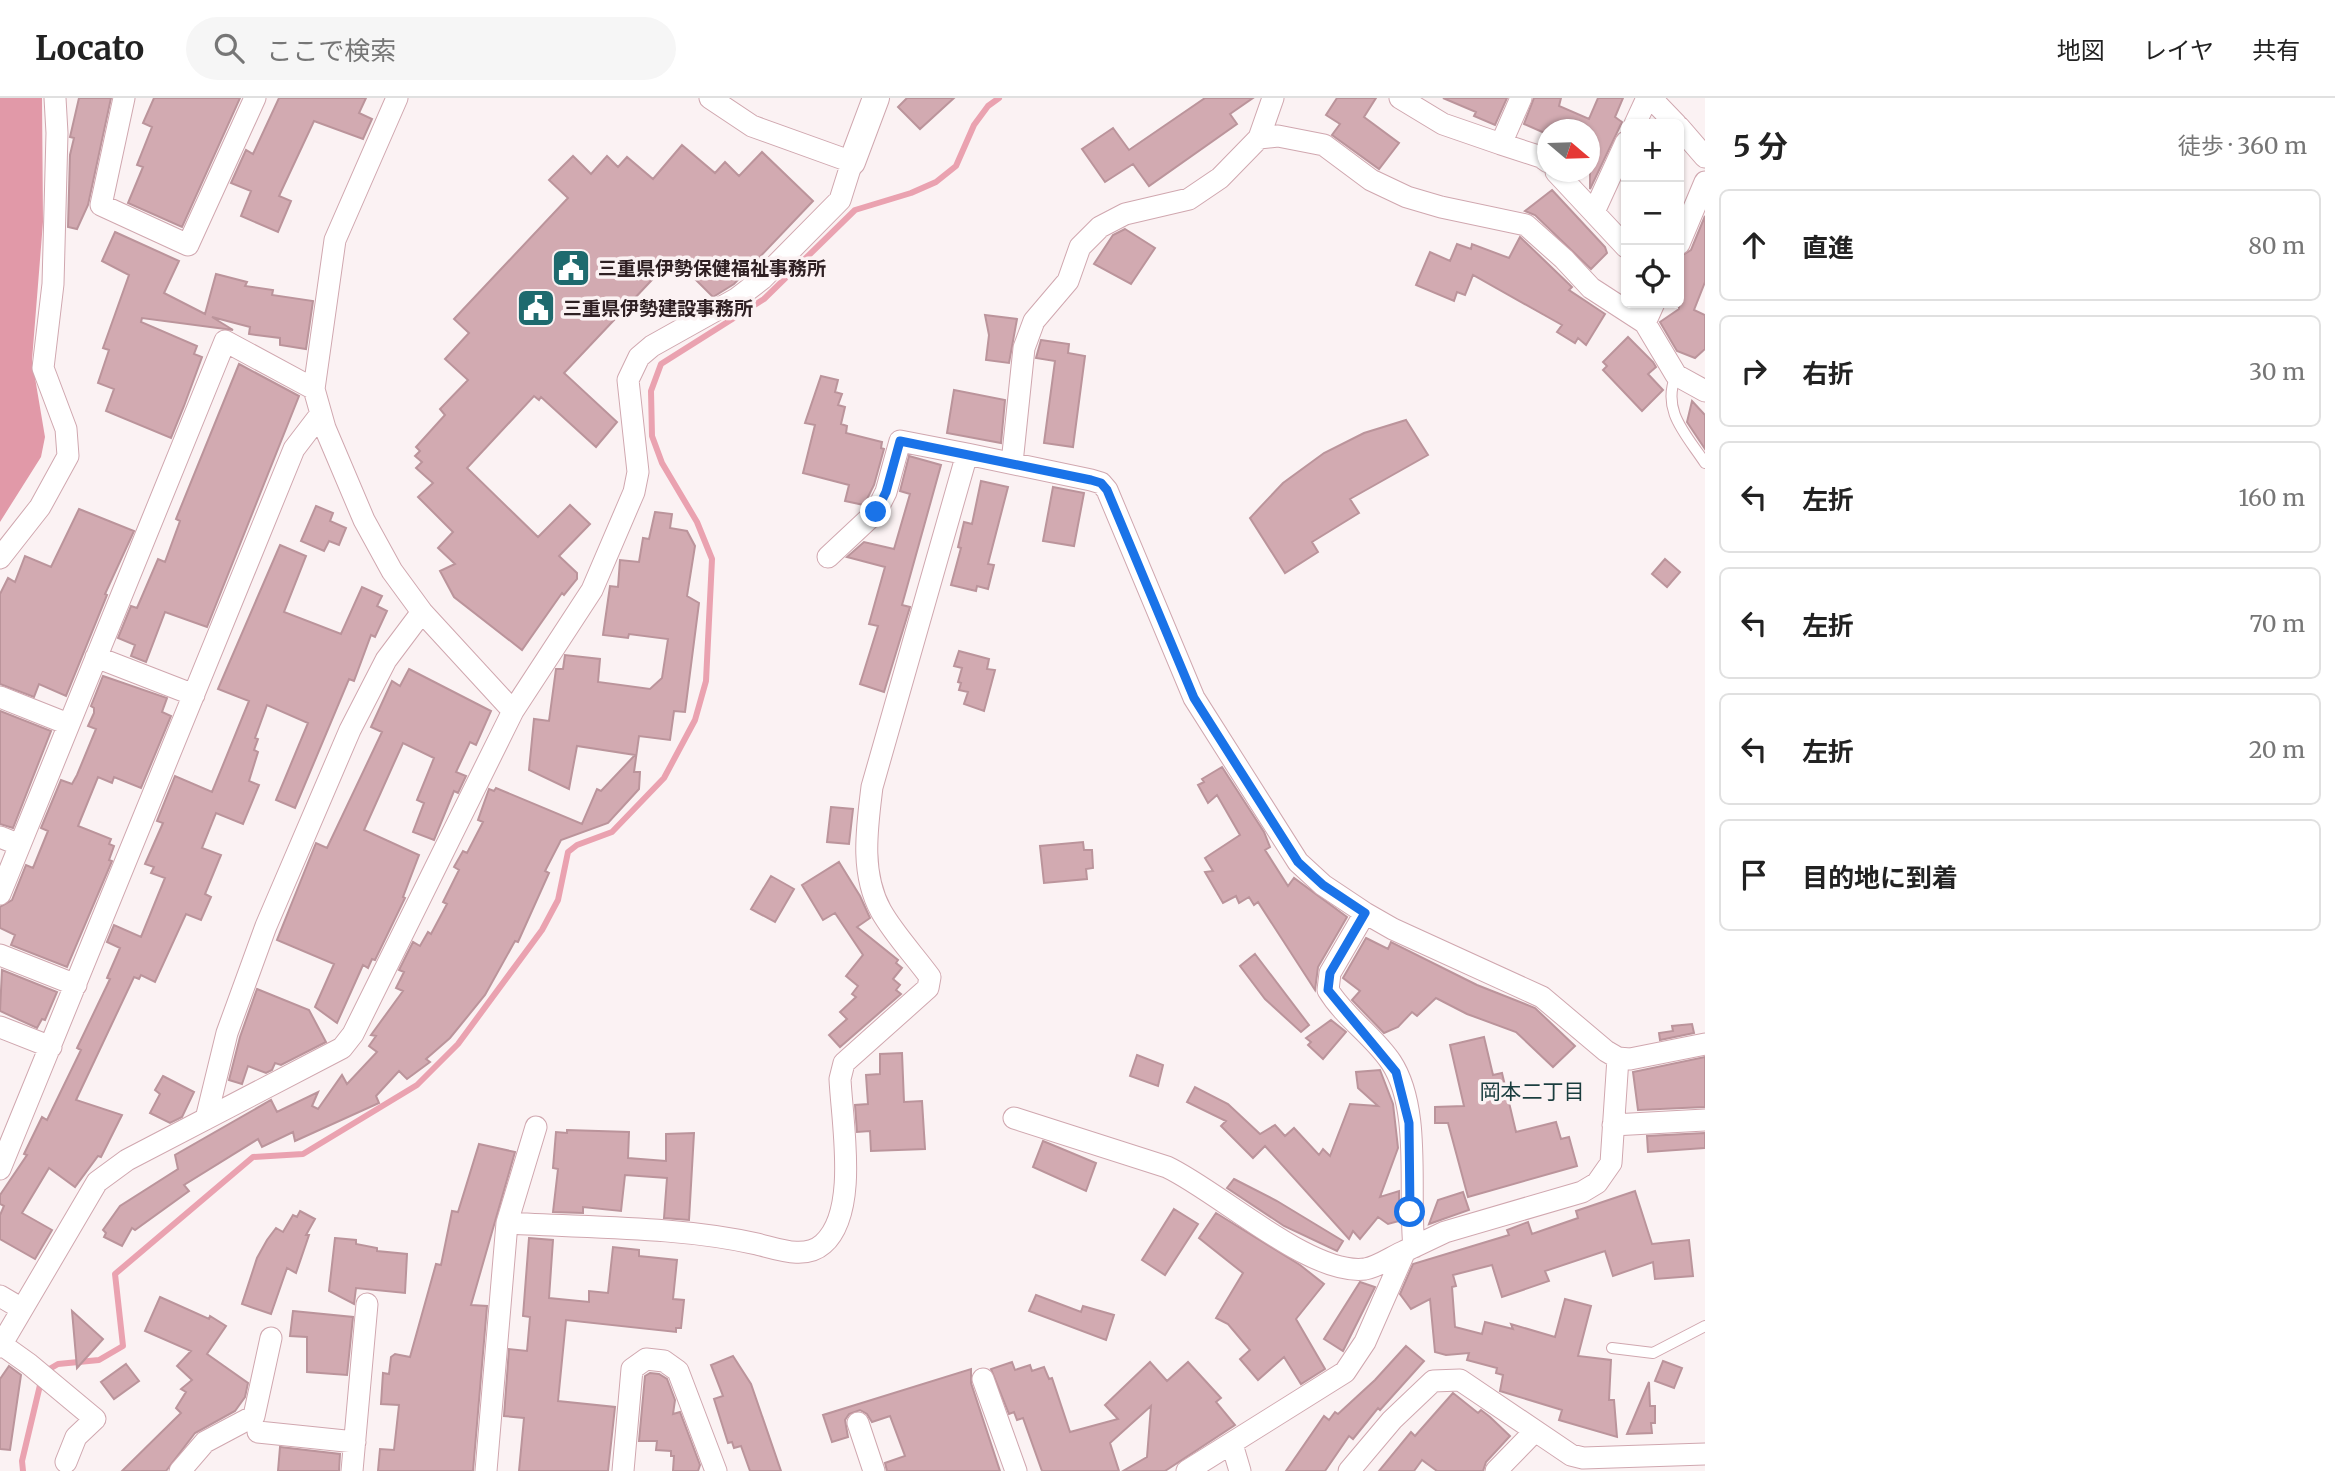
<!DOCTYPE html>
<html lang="ja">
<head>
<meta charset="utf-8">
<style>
  :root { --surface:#fff; --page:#f6f6f6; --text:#222; --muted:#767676; --line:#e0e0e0 }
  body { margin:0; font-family:Merriweather,"Noto Sans JP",serif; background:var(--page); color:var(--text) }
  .controls { position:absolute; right:21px; top:21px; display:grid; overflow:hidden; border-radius:10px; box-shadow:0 2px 5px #0004 }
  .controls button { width:63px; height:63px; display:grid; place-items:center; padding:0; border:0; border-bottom:2px solid var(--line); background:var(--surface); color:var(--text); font:35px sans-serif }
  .compass { position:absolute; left:1537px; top:21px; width:63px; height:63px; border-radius:50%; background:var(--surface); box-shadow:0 2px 5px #0004; rotate:109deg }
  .stop { position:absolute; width:21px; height:21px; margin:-16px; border:5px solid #1a73e8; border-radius:50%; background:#fff }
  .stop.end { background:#1a73e8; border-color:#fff; box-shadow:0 2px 7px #0008 }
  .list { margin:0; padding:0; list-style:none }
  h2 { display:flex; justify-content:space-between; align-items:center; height:91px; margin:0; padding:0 28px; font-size:30px }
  h2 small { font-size:23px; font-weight:400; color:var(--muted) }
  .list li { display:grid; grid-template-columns:46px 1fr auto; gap:21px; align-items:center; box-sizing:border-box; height:112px; margin:0 14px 14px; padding:0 14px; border:2px solid var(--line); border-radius:10px }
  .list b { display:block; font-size:26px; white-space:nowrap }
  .list em { font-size:23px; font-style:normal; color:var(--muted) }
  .icon { flex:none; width:38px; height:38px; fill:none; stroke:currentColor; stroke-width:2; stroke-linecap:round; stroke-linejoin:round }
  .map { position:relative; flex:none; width:1705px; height:1373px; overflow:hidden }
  header { display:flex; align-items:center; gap:42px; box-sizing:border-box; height:98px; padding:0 35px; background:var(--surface); border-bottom:2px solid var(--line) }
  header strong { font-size:33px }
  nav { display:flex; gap:38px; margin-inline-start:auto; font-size:24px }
  .search { width:490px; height:63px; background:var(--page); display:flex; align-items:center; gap:18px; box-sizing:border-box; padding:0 24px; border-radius:38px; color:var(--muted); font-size:26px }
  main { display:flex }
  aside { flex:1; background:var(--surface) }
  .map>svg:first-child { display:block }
  .forest { fill:#e199a8 }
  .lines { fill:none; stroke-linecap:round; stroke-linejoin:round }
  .stream { stroke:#eaa2b0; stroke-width:6 }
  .building { fill:#d2aab1; stroke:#bb949b; stroke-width:2 }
  .service-casing { stroke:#d0a7af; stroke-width:12 }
  .minor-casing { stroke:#d0a7af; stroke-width:23 }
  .tertiary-casing { stroke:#d0a7af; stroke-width:28 }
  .service { stroke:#fff; stroke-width:10 }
  .minor { stroke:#fff; stroke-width:21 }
  .tertiary { stroke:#fff; stroke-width:26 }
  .route { stroke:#1a73e8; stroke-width:9 }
  .labels { text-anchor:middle; stroke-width:7; stroke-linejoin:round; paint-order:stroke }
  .poi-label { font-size:19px; font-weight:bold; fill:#2f2023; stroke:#fbf2f3; text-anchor:start }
  .neighbourhood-label { font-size:21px; fill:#1a3d3e; stroke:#fbf2f3 }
</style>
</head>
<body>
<header>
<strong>Locato</strong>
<div class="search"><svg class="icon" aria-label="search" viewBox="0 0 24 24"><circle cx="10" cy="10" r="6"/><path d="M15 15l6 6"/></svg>ここで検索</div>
<nav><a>地図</a><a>レイヤ</a><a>共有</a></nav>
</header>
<main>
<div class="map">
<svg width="1705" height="1373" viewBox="0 0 1705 1373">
  <rect width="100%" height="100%" fill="#fbf2f3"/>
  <path class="forest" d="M0 0H42L43 124 32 262 45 339 41 359 0 424Z"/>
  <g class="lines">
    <path class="stream" d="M46 1273 58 1266 99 1262 123 1248 115 1176 253 1059 303 1056 417 987 458 946 542 832 558 802 568 754 577 747 612 734 664 680 695 622 706 583 712 461 697 424 662 365 652 338 651 293 661 266 764 201 855 112 911 95 936 84 956 68 974 27 988 8 999 0
      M23 1373 22 1363 41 1283"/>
  </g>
  <path class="building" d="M79 0H111L88 107 77 131 68 129 70 57 74 40 70 39Z
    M154 0H240L182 129 128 105 143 69 137 67 152 29 143 25Z
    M279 0H366L359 15 372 21 363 41 314 23 279 98 291 103 278 134 241 118 251 93 231 85 246 52 253 56Z
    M907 0H954L920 31 898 9Z
    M1205 0H1253L1230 16 1237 26 1149 88 1133 66 1105 84 1082 51 1113 30 1129 52Z
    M1337 0H1376L1364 19 1399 45 1379 71 1332 37 1340 26 1326 17Z
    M1443 0H1507L1495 27 1474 18 1476 14Z
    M1534 0H1561L1559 8 1589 21 1598 0H1623L1615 19 1622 24 1590 91V32H1548L1547 36 1524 26Z
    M682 47 715 75 725 64 739 78 762 54 813 103 734 186 713 199 685 171 678 178 666 167 564 275 617 324 596 349 541 299 539 302 534 298 467 370 538 439 570 407 590 426 559 458 577 475V481L564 497 562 495 522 552 454 499 440 473 455 466 438 450 453 434 418 399 433 385 416 370 422 364 415 358 420 353 416 349 445 317 440 311 468 282 445 261 469 235 454 221 568 100 549 82 573 58 591 76 607 58 618 69 627 59 653 81Z
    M1552 92 1605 149 1607 155 1591 171 1535 117 1525 113Z
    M1705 118V184L1694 212 1705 217V251L1695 260 1677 253 1660 224 1679 211V159L1691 152Z
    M1125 131 1155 150 1131 186 1094 166 1113 137Z
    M115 134 179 163 164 195 205 216 216 176 247 184 245 188 273 192 272 197 313 203 306 251 280 247V240L249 236 250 229 212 219 233 232 142 220 141 224 197 248 194 256 202 259 184 308 171 340 106 313 114 291 98 285 109 252 103 250 129 177 102 163Z
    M1520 139 1572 189 1569 192 1605 216 1586 247 1578 240 1575 245 1557 234 1562 227 1473 177 1465 197 1457 194 1454 203 1416 187 1430 154 1450 163 1457 146 1471 151 1472 146 1509 160Z
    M985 217 1017 221 1009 265 986 262 989 237Z
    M1628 239 1653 264 1656 269 1648 276 1663 292 1642 313 1603 272 1607 268 1603 264Z
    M1041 242 1069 246 1068 255 1085 258 1073 349 1044 345 1055 263 1036 260Z
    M239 266 299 298 207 529 165 514 146 564 131 558 135 547 118 540 131 508 137 510 158 461 165 464 180 423 176 421Z
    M821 278 838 282 835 294 842 296 838 307 845 309 841 326 847 328 846 335 882 344 881 350 884 351 874 387 864 407 845 403 849 387 803 375 815 327 805 325Z
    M954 292 1005 302 1001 345 947 335Z
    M1692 303 1705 317V351L1687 324Z
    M1406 322 1428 357 1350 401 1359 415 1312 444 1318 454 1285 475 1250 420 1283 385 1324 355 1364 335Z
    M909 358 941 367 902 507 910 509 884 594 860 586 878 528 869 526 885 469 847 459 864 444 894 451 910 396 900 393Z
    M981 383 1008 389 988 466 994 467 988 491 977 488 976 493 951 487 961 450 958 449 964 424 972 426Z
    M1053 389 1084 395 1074 448 1043 443Z
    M316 408 333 415 330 423 346 430 339 447 329 443 324 453 301 443Z
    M79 411 134 433 105 496 107 497 66 598 39 586 34 599 0 586V496L8 480 15 484 25 458 51 469Z
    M655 414 672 416 670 430 687 433 695 448 687 498 699 505 685 614 674 613 670 642 639 638 634 674H640L639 691 608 725 561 742 545 773 549 775 518 844 515 843 485 897 450 940 426 961 430 964 407 981 399 973 376 998 379 1005 295 1043 293 1034 262 1049 258 1041 184 1087 189 1093 135 1132 132 1130 122 1148 104 1139 106 1135 103 1132 120 1108 178 1071 175 1057 271 1002 277 1014 318 994 312 1008 318 1011 342 977 347 986 377 954 369 948 376 938 371 937 403 893 396 890 404 874 399 872 413 844 420 848 428 834 431 836 447 806 443 804 459 772 454 769 463 753 467 755 483 724 478 722 489 691 494 693 496 690 582 726 597 691 601 693 635 657 577 648 569 691 529 672 534 621 549 623 556 571H563L565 557 600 561 598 584 650 591 662 580 668 541 629 536 628 540 603 537 610 488 618 489 620 462 639 464 643 440 649 441Z
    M280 447 306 458 284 514 341 536 362 489 382 498 377 508 387 513 375 539 371 537 354 583 349 581 295 710 276 702 308 625 267 607 255 640 258 641 254 652 258 654 249 683 259 687 243 726 216 715 202 750 221 757 205 796 211 799 201 822 186 816 155 884 141 877 139 881 134 879 76 1002 122 1017 101 1059 98 1058 75 1089 49 1070 22 1115 52 1132 35 1161 0 1141V1117L4 1108 0 1106V1097L27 1057 24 1056 42 1019 47 1022 81 952 77 950 110 881 107 880 120 850 107 844 114 827 141 839 165 780 151 775 154 769 145 766 163 725 157 723 175 678 212 694 249 603 218 591Z
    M1665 461 1680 474 1667 489 1652 476Z
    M959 553 989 561 987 571 995 572 984 613 964 606 968 594 959 592 961 585 958 584 962 570 954 568Z
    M409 571 491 613 476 647 470 644 456 674 466 678 458 695 454 693 434 742 413 734 424 705 417 702 434 660 403 645 364 732 419 757 403 799 405 800 375 862 372 861 368 870 363 867 337 925 315 909 334 866 277 842 316 745 327 750 382 634 371 629 392 583 400 588Z
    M103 578 167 600 162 614 171 618 141 690 114 679 112 685 98 679 78 728 111 741 109 746 114 748 109 762 112 763 67 869 11 847 15 837 0 830V809L12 802 26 767 33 770 48 733 41 730 61 682 72 686 77 677 96 631 88 628 94 615V610L91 608Z
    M0 613 51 633 13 730 0 726Z
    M1222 669 1264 734 1270 749 1265 752 1288 788 1294 780 1347 819 1318 869 1315 892 1258 804 1254 807 1249 799 1239 805 1236 798 1223 805 1205 774 1213 773 1205 760 1240 737 1217 697 1208 705 1198 687 1204 684 1202 681Z
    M831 709 853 711 849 746 827 744Z
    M1083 744 1084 752H1092L1093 770 1086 771 1087 781 1044 785 1040 748Z
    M839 764 860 798 870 820 857 829 898 862 896 865 902 870 893 881 900 887 896 892 901 896 840 949 829 937 847 921 840 914 856 899 852 896 858 888 846 878 863 857 835 815 823 822 802 787Z
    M771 778 794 791 775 824 751 811Z
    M1366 840 1388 851 1391 844 1477 887 1535 910 1575 948 1553 969 1516 934 1467 916 1436 900 1417 918 1412 914 1398 929 1384 935 1352 902 1360 893 1343 880Z
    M1255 856 1309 927 1301 934 1265 901 1240 868Z
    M2 872 57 894 45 922 42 921 37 930 0 913Z
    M257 891 309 912 326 944 281 967 275 965 272 972 266 975 248 968 242 986 229 982 240 939Z
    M1331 922 1346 934 1323 961 1308 947 1311 944 1306 940Z
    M1692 926 1694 935 1660 942 1659 935 1673 933 1672 928Z
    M1484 939 1493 977 1502 975 1516 1034 1556 1024 1561 1041 1569 1039 1577 1068 1468 1099 1448 1025H1435V1009L1464 1008 1450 947Z
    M902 955 904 1004 922 1003 925 1051 871 1053 870 1033 857 1034 855 1007 868 1006 866 977 880 976V956Z
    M1137 957 1163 967 1158 988 1130 978Z
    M1705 959V1009L1638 1012 1633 974Z
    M1380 972 1393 1006 1398 1050 1380 1099 1399 1093V1123L1388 1126 1378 1119 1360 1141 1353 1133 1349 1141 1265 1048 1253 1060 1221 1028 1226 1023 1187 1004 1195 989 1228 1006 1260 1036 1275 1027 1285 1038 1294 1030 1319 1057 1323 1051 1330 1058 1350 1006 1378 1008 1358 990 1356 974Z
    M163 978 194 994 182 1019 170 1025 150 1015 160 996 155 992Z
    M567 1032 629 1034 628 1060 666 1063V1036L694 1035 689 1122 664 1120 667 1080 625 1077 621 1113 583 1109V1115L553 1114 558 1071 553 1070 556 1034 567 1035Z
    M1705 1035V1050L1648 1054 1647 1038Z
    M1043 1043 1096 1065 1086 1093 1033 1069Z
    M479 1046 515 1054 471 1207 487 1208 473 1373H378L380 1351 394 1352 399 1307 381 1306 383 1275 389 1276 391 1259 395 1256 410 1259 436 1166 441 1167 452 1113 458 1114Z
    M1234 1081 1277 1103 1343 1143 1337 1153 1284 1128 1227 1090Z
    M1635 1093 1652 1146 1689 1142 1693 1178 1655 1181 1653 1164 1613 1178 1605 1153 1545 1173 1549 1183 1502 1199 1492 1167 1453 1177 1456 1188 1452 1189 1455 1229 1482 1236 1485 1224 1513 1231 1511 1226 1555 1239 1565 1201 1591 1208 1578 1258 1611 1262 1609 1302H1614L1617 1339 1559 1322 1562 1312 1500 1293 1503 1277 1496 1275 1497 1270 1467 1262 1469 1255 1446 1257 1435 1254 1430 1201 1411 1211 1400 1196 1413 1166 1509 1137 1507 1132 1528 1124 1532 1136 1578 1120 1576 1113Z
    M1463 1094 1469 1112 1429 1126 1438 1102Z
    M1174 1111 1198 1126 1165 1177 1142 1162Z
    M300 1113 315 1121 306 1137H309L296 1175 287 1170 271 1216 242 1206 257 1160 267 1142 276 1130 283 1134 293 1117 297 1119Z
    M1216 1115 1300 1167 1324 1186 1296 1221 1325 1271 1301 1286 1284 1259 1258 1282 1240 1261 1250 1252 1228 1226 1216 1220 1243 1175 1199 1140Z
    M335 1140 356 1142V1146L377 1150V1153L407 1156 405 1195 356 1190 354 1206 329 1193Z
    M529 1140 553 1142 549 1200 589 1204V1193L608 1195 613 1149 639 1152V1158L677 1162 673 1201 684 1202 681 1230H676V1234L566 1222 558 1303 615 1309 608 1373H519L524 1320 504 1318 509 1251 527 1253 530 1219 523 1218Z
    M1360 1184 1375 1189 1343 1253 1324 1241Z
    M1036 1197 1081 1214 1083 1208 1114 1217 1106 1242 1029 1213Z
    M160 1199 209 1221 210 1218 226 1228 207 1256 248 1285 245 1299 235 1313 195 1335 166 1373H122L181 1315 176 1310 186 1294 181 1291 192 1282 177 1268 191 1253 145 1233Z
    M72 1213 103 1241 77 1270Z
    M293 1213 353 1219 347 1277 307 1274V1239L290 1238Z
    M1406 1248 1424 1263 1380 1312 1378 1310 1353 1341 1349 1338 1325 1373H1286L1324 1318 1329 1322 1335 1314 1338 1316 1375 1282Z
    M733 1258 751 1286 781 1373H750L741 1348 734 1350 732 1344 728 1345 714 1301 723 1298 711 1267Z
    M1663 1263 1682 1270 1674 1290 1655 1283Z
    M1012 1264 1015 1272 1030 1267 1032 1273 1044 1269 1049 1281 1052 1280 1070 1334 1118 1321 1105 1307 1150 1264 1167 1283 1188 1264 1221 1300 1216 1304 1235 1327 1165 1373H1123L1147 1359 1151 1308 1110 1345 1119 1373H1042L1023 1320 1017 1322 1014 1314 1009 1316 991 1271Z
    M126 1266 139 1283 114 1301 101 1284Z
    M9 1268 21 1277 10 1352 0 1351V1281Z
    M971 1271V1285L1000 1373H887L885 1365 905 1358 890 1318 872 1324 867 1316 860 1312 849 1316 845 1322 848 1339 832 1344 823 1317Z
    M650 1275 659 1276 667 1281 675 1302 673 1316 680 1314 700 1367 698 1373H673L674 1358H671V1353L656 1352 657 1343H639L645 1278Z
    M1649 1284 1650 1308H1655V1325H1651L1652 1335 1627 1336Z
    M1453 1295 1478 1315 1481 1312 1490 1319 1510 1338 1486 1364 1483 1373H1437L1422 1362 1414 1373H1379L1411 1334 1415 1338Z
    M280 1349 340 1356 339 1373H278Z"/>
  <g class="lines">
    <g class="service-casing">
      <path id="service" d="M1676 277C1661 313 1686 336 1705 365
        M1612 1250 1653 1255 1705 1228"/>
    </g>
    <g class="minor-casing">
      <path id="minor" d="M124 0 101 107 188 147 255 0
        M397 0 335 142 314 291 325 330 364 422 392 473 422 514 513 613
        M1400 0 1443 26 1501 46 1521 0
        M1651 0 1676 26
        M1635 26 1647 0
        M1679 29 1705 59
        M1259 40 1278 38 1324 47 1371 82 1407 99 1441 109 1526 127 1564 161 1591 190 1645 225 1676 277 1705 293
        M1501 46 1541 59 1548 64
        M1556 74 1626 149
        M1594 114 1626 44
        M1679 146 1705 84
        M1645 205V225L1654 205
        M1012 365 1024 250 1034 223 1068 183 1080 149 1100 129 1125 116 1189 101 1220 80 1259 40 1273 0
        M828 459 876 414 886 394 900 343 967 356
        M0 460 40 409 68 358 66 331 43 270 53 186 57 35 55 0
        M96 559 194 597
        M0 599 68 626
        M0 739 20 747
        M0 796 225 243 314 291
        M1365 815 1330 875 1328 892C1345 920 1373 937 1391 964 1422 1011 1408 1094 1414 1149
        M0 857 76 887
        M0 929 51 949
        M1014 1020 1167 1069C1220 1094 1310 1178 1365 1171 1378 1169 1393 1158 1405 1153
        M206 1021 227 935 266 828 350 632 386 562 422 514
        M1613 1027 1705 1022
        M536 1029 507 1125C588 1130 678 1128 757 1146 778 1151 805 1162 823 1146 859 1114 842 1025 840 981L844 965 928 890 930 879C914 857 894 836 881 813 860 775 867 730 872 689L967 356 1091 382 1101 385 1107 392 1194 600 1298 764 1323 787 1365 815 1393 831 1542 899 1606 953 1618 960 1630 961 1705 946
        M0 1071 294 351 320 317
        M0 1198 22 1211
        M1 1246 29 1266 95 1321 76 1339 66 1364
        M0 1249 97 1084 127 1062 342 950 353 936 513 613 592 492 634 394 638 374 628 282 639 259 652 248 736 201 762 181 840 102 852 64 752 28 710 0
        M983 1281 1016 1373
        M858 1325 874 1373
        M258 1334 355 1344
        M1232 1346 1240 1373
        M180 1373 205 1344 254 1318 271 1240
        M352 1373 367 1206
        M486 1373 507 1125
        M623 1373 632 1271 646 1261 664 1263 678 1273 716 1373
        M1187 1373 1345 1274 1365 1244 1405 1153 1445 1134 1582 1094 1597 1085 1611 1065 1618 960
        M1349 1373 1392 1322 1433 1283 1460 1282 1571 1357 1583 1360 1705 1356
        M1496 1373 1534 1334"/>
    </g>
    <g class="tertiary-casing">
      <path id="tertiary" d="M852 64 876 0"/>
    </g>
    <use href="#service" class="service"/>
    <use href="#minor" class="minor"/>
    <use href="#tertiary" class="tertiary"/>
  </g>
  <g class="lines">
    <path class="route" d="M876 414 886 394 900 343 1091 382 1101 385 1107 392 1194 600 1298 764 1323 787 1365 815 1330 875 1328 892 1396 974 1409 1025 1410 1114"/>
  </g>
  <defs>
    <g id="civic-square" transform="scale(2.0125)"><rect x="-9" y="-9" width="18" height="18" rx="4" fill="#1e6a6e" stroke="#fbf2f3"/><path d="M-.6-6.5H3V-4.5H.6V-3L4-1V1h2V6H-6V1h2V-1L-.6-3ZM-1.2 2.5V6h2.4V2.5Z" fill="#fff"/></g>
  </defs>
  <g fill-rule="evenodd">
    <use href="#civic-square" x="571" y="170"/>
    <use href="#civic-square" x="536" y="210"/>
  </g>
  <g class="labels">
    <g class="poi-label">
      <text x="598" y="177">三重県伊勢保健福祉事務所</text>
      <text x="563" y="217">三重県伊勢建設事務所</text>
    </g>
    <g class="neighbourhood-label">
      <text x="1532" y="1001">岡本二丁目</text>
    </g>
  </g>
</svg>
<div class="controls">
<button>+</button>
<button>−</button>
<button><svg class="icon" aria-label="locate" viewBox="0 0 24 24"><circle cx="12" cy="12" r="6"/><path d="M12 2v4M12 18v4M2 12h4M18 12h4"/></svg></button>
</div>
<svg class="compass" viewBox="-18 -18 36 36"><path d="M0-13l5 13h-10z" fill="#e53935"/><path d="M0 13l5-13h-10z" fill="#767676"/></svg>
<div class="stop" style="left:1410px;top:1114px"></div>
<div class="stop end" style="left:876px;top:414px"></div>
</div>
<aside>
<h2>5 分<small>徒歩 · 360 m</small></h2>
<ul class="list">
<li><svg class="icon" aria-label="ahead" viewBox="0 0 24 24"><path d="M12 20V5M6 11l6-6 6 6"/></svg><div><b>直進</b></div><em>80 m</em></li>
<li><svg class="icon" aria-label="right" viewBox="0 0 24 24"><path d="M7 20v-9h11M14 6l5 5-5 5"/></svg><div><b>右折</b></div><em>30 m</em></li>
<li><svg class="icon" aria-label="left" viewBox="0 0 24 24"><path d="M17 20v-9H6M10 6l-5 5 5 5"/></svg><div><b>左折</b></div><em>160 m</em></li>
<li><svg class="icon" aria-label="left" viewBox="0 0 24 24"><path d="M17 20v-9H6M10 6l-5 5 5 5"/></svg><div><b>左折</b></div><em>70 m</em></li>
<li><svg class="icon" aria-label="left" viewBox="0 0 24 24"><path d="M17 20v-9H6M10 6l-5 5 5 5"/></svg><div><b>左折</b></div><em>20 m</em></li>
<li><svg class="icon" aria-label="arrive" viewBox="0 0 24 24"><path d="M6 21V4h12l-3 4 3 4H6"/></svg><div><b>目的地に到着</b></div></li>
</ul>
</aside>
</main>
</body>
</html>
